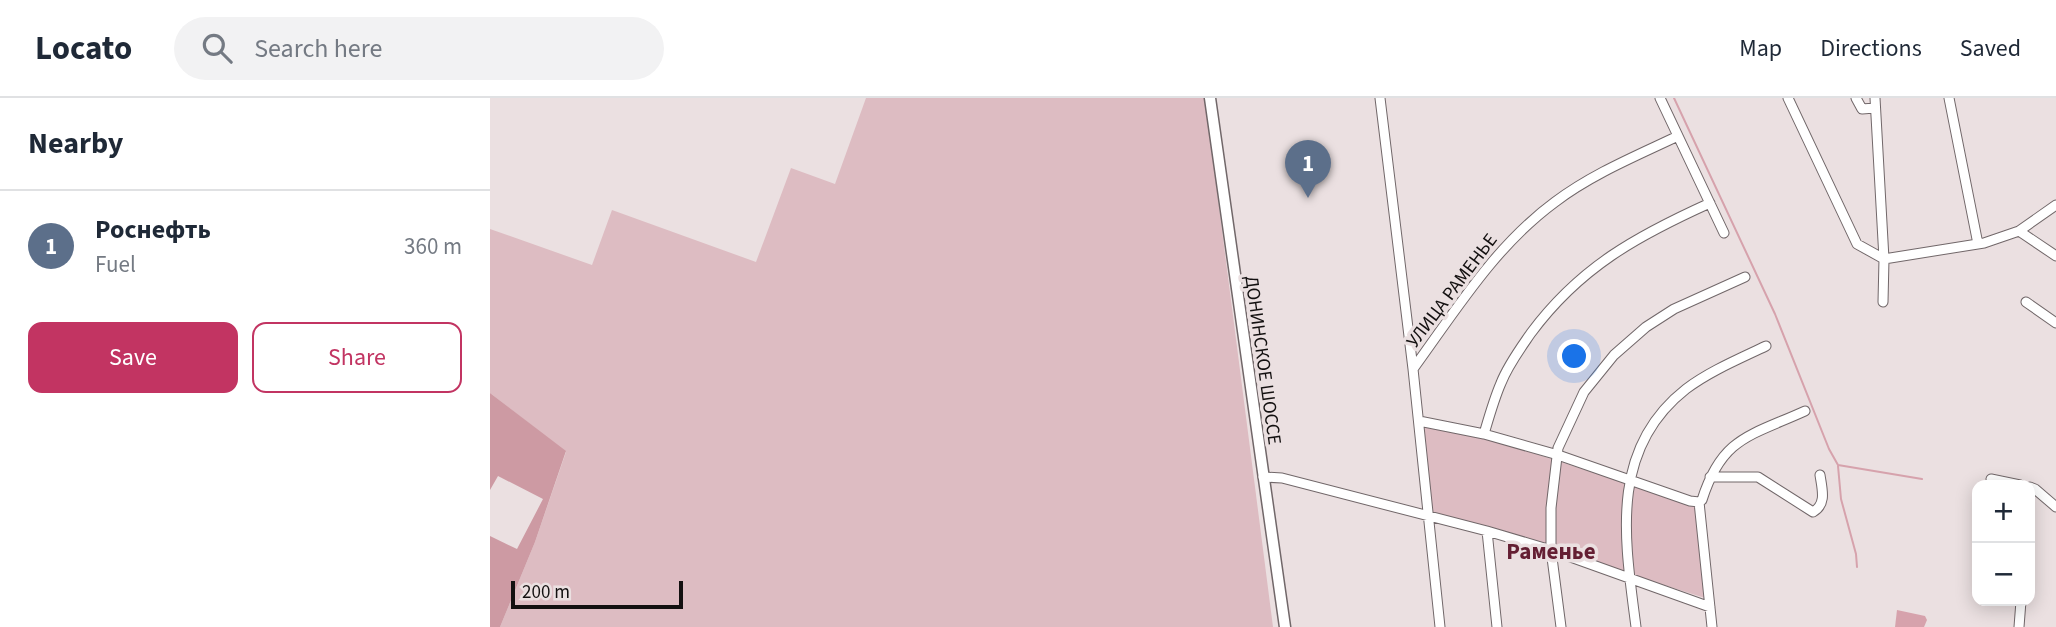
<!DOCTYPE html>
<html lang="en">
<head>
<meta charset="utf-8">
<style>
  :root { --surface:#fff; --page:#f2f2f3; --text:#1f2937; --muted:#747a83; --line:#e0e1e3; --accent:#c23462 }
  body { margin:0; font-family:"Source Sans 3",sans-serif; background:var(--page); color:var(--text) }
  .controls { position:absolute; right:21px; bottom:21px; display:grid; overflow:hidden; border-radius:14px; box-shadow:0 4px 18px #0003 }
  .controls button { width:63px; height:63px; display:grid; place-items:center; padding:0; border:0; border-bottom:2px solid var(--line); background:var(--surface); color:var(--text); font:35px sans-serif }
  .scale { position:absolute; left:21px; bottom:18px; width:172px; box-sizing:border-box; padding-left:7px; border:4px solid #131010; border-top:0; font-size:19px; line-height:24px; white-space:nowrap; color:#131010; -webkit-text-stroke:5px #ebe0e1; paint-order:stroke }
  .you { position:absolute; left:1085px; top:259px; width:24px; height:24px; margin:-18px; border:5px solid #fff; border-radius:50%; background:#1a73e8; box-shadow:0 0 0 10px #1a73e833 }
  .badge { display:grid; place-items:center; width:46px; height:46px; border-radius:50%; background:var(--accent); color:#fff; font-size:23px; font-weight:700 }
  .pin { position:absolute; translate:-50% -58px; filter:drop-shadow(0 2px 4px #0008) }
  .pin::after { content:''; position:absolute; top:37px; width:24px; height:21px; background:inherit; clip-path:polygon(0 0,100% 0,50% 100%) }
  .list { margin:0; padding:0; list-style:none }
  h2 { display:flex; justify-content:space-between; align-items:center; height:91px; margin:0; padding:0 28px; font-size:30px }
  h2 small { font-size:23px; font-weight:400; color:var(--muted) }
  .list li { display:grid; grid-template-columns:46px 1fr auto; gap:21px; align-items:center; box-sizing:border-box; height:112px; padding:0 28px; border-top:2px solid var(--line) }
  .list b { display:block; font-size:26px; white-space:nowrap }
  .list p { margin:0; font-size:23px; white-space:nowrap; color:var(--muted) }
  .list em { font-size:23px; font-style:normal; color:var(--muted) }
  .actions { display:flex; gap:14px; padding:21px 28px }
  .actions a { flex:1; padding:16px 0; border:2px solid var(--accent); border-radius:14px; text-align:center; font-size:24px; color:var(--accent) }
  .actions .main { background:var(--accent); color:#fff }
  .icon { flex:none; width:38px; height:38px; fill:none; stroke:currentColor; stroke-width:2; stroke-linecap:round; stroke-linejoin:round }
  .map { position:relative; flex:none; width:1566px; height:529px; overflow:hidden }
  header { display:flex; align-items:center; gap:42px; box-sizing:border-box; height:98px; padding:0 35px; background:var(--surface); border-bottom:2px solid var(--line) }
  header strong { font-size:33px }
  nav { display:flex; gap:38px; margin-inline-start:auto; font-size:24px }
  .search { width:490px; height:63px; background:var(--page); display:flex; align-items:center; gap:18px; box-sizing:border-box; padding:0 24px; border-radius:38px; color:var(--muted); font-size:26px }
  main { display:flex }
  aside { flex:1; background:var(--surface) }
  .map>svg:first-child { display:block }
  .green { fill:#ddbcc2 }
  .forest { fill:#cd9aa3 }
  .water { fill:#d6a2ac }
  .lines { fill:none; stroke-linecap:round; stroke-linejoin:round }
  .stream { stroke:#d6a2ac; stroke-width:2 }
  .minor-casing { stroke:#716769; stroke-width:11 }
  .major-casing { stroke:#716769; stroke-width:13 }
  .minor { stroke:#fff; stroke-width:9 }
  .major { stroke:#fff; stroke-width:10 }
  .labels { text-anchor:middle; stroke-width:7; stroke-linejoin:round; paint-order:stroke }
  .street-label { font-size:19px; fill:#131010; stroke:#ebe0e1 }
  .quarter-label { font-size:23px; font-weight:bold; fill:#641f33; stroke:#ebe0e1 }
</style>
</head>
<body>
<header>
<strong>Locato</strong>
<div class="search"><svg class="icon" aria-label="search" viewBox="0 0 24 24"><circle cx="10" cy="10" r="6"/><path d="M15 15l6 6"/></svg>Search here</div>
<nav><a>Map</a><a>Directions</a><a>Saved</a></nav>
</header>
<main>
<aside>
<h2>Nearby<small></small></h2>
<ul class="list">
<li><span class="badge" style="background:#5c6f8a">1</span><div><b>Роснефть</b><p>Fuel</p></div><em>360 m</em></li>
</ul>
<div class="actions"><a class="main">Save</a><a>Share</a></div>
</aside>
<div class="map">
<svg width="1566" height="529" viewBox="0 0 1566 529">
  <rect width="100%" height="100%" fill="#ebe0e1"/>
  <path class="green" d="M376 0H715L783 529H10L45 444 76 354 0 295V131L102 167 122 112 266 164 301 70 345 86Z
    M938 327 991 338 1208 409 1215 500 940 413 934 331Z"/>
  <path class="forest" d="M0 295 76 353 45 444 10 529H0V438L27 451 53 401 8 378 0 392Z"/>
  <path class="water" d="M1407 512 1435 518 1437 522 1434 529H1405Z"/>
  <g class="lines">
    <path class="stream" d="M1184 0 1285 216 1339 351 1348 367 1432 381
      M1348 368 1351 401 1366 456 1367 469"/>
    <g class="minor-casing">
      <path id="minor" d="M890 0 923 271
        M1170 0 1234 135
        M1298 0 1367 146 1394 161 1494 145 1529 133 1566 158
        M1366 0 1372 11 1385 10
        M1385 0 1394 161 1393 204
        M1459 0 1488 146
        M1529 133 1566 107
        M1536 204 1566 225
        M929 323 994 336 1068 357 1200 403 1209 404
        M994 336C999 319 1004 301 1011 285 1018 267 1030 251 1041 235 1090 169 1147 138 1220 105
        M773 379 792 380 997 433 1061 452 1220 509
        M1220 379H1268L1323 414C1337 406 1332 391 1330 377
        M1501 381 1530 387
        M1540 389 1545 391 1566 409
        M1209 404 1212 402C1232 339 1260 338 1315 313
        M1209 404 1222 529
        M997 433 1007 529
        M950 529 923 271C966 212 1005 148 1065 104 1102 76 1146 58 1188 38
        M1071 529 1061 452V410L1068 350 1094 294 1124 257 1156 229 1184 211 1255 179
        M1146 529C1135 443 1118 352 1196 291 1220 273 1249 261 1276 248
        M1529 529 1531 503"/>
    </g>
    <g class="major-casing">
      <path id="major" d="M720 0 795 529"/>
    </g>
    <use href="#minor" class="minor"/>
    <use href="#major" class="major"/>
  </g>
  <g class="labels">
    <g class="street-label">
      <text transform="translate(961 192) rotate(-53)" y="7">УЛИЦА РАМЕНЬЕ</text>
      <text transform="translate(774 262) rotate(82)" y="7">ДОНИНСКОЕ ШОССЕ</text>
    </g>
    <g class="quarter-label">
      <text x="1061" y="461">Раменье</text>
    </g>
  </g>
</svg>
<div class="controls">
<button>+</button>
<button>−</button>
</div>
<div class="scale">200 m</div>
<div class="you"></div>
<div class="pin badge" style="left:818px;top:100px;background:#5c6f8a">1</div>
</div>
</main>
</body>
</html>
